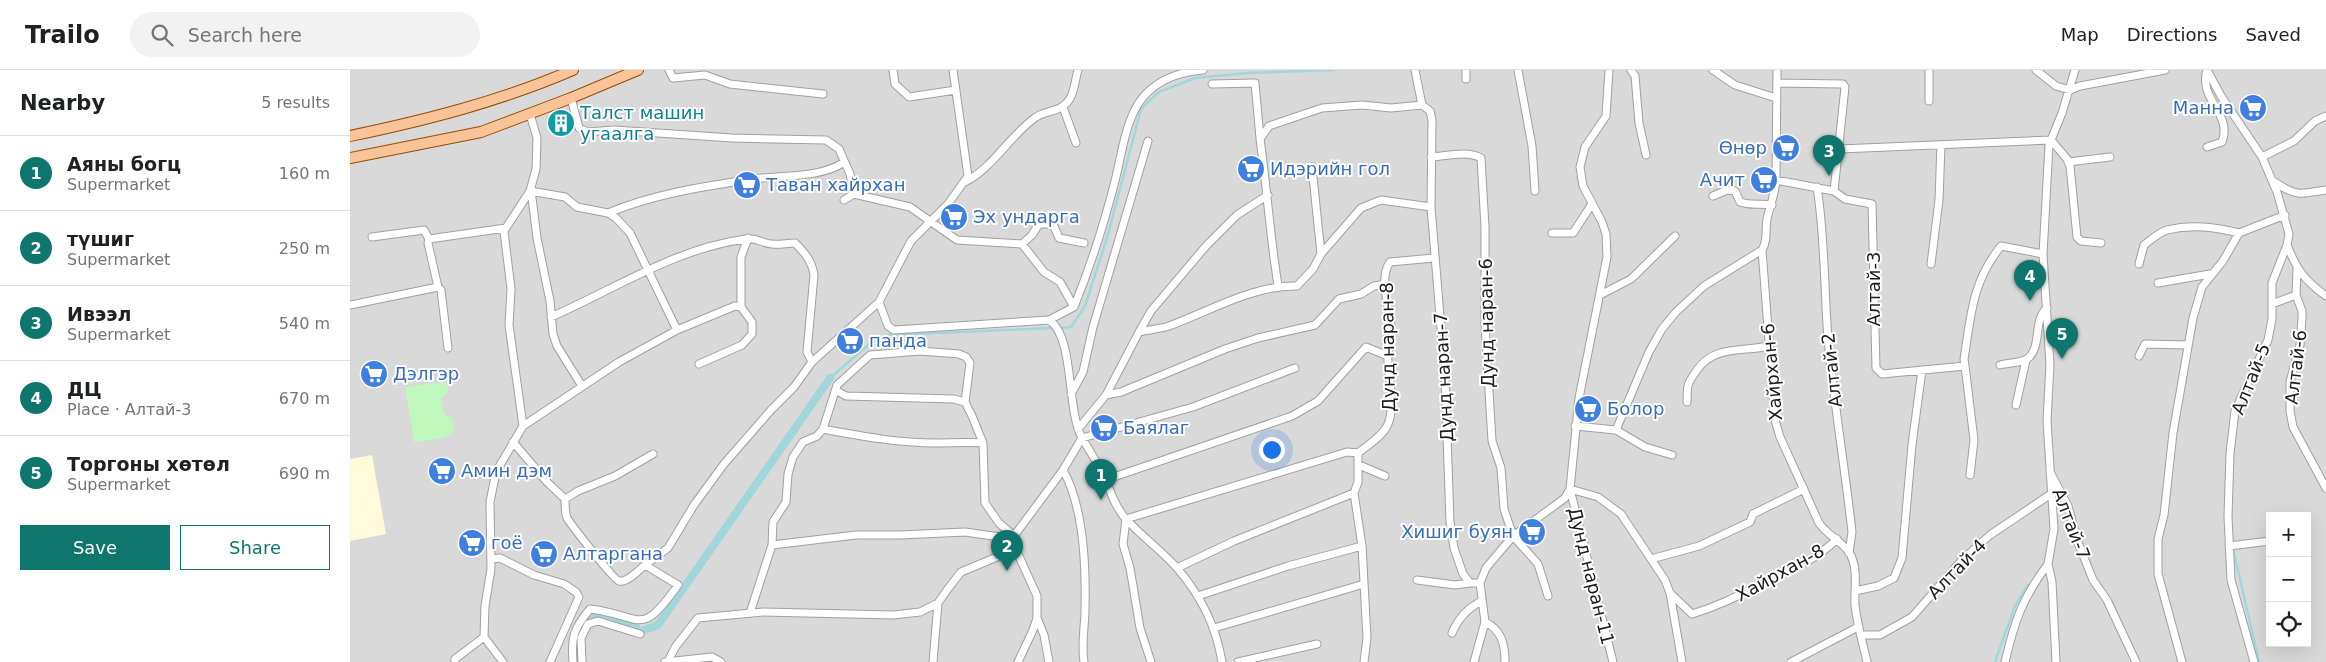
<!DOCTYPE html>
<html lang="en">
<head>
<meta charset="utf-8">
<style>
  :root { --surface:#fff; --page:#f2f2f2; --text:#202124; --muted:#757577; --line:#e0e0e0; --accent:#0f766e }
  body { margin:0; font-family:"DejaVu Sans",sans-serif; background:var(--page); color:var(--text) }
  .controls { position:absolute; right:15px; bottom:15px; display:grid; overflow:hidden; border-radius:0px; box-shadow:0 5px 20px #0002 }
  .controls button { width:45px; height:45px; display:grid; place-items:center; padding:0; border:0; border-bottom:1px solid var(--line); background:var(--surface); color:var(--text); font:25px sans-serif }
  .you { position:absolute; left:921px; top:379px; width:18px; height:18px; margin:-12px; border:4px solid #fff; border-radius:50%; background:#1a73e8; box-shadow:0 0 0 8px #1a73e833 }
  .badge { display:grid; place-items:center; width:32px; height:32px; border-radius:50%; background:var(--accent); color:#fff; font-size:16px; font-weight:700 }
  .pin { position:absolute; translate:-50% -41px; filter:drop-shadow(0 1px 2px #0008) }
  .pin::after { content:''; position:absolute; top:26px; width:18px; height:15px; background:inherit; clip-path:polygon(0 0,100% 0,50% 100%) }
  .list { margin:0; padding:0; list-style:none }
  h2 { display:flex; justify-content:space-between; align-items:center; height:65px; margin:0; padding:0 20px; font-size:21px }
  h2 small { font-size:16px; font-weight:400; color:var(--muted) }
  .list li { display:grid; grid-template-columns:32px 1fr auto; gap:15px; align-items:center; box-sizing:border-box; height:75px; padding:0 20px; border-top:1px solid var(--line) }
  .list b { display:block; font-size:19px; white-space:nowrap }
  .list p { margin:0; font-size:16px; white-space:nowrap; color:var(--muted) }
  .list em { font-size:16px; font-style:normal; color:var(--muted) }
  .actions { display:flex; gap:10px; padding:15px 20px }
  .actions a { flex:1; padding:11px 0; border:1px solid var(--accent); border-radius:0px; text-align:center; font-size:18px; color:var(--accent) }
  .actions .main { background:var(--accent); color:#fff }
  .icon { flex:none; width:28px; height:28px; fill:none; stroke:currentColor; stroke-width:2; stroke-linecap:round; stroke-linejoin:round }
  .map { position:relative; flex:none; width:1976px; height:592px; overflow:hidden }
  header { display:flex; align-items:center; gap:30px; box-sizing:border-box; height:70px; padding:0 25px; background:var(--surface); border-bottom:1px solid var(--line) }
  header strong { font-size:24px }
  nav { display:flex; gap:28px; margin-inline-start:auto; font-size:18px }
  .search { width:350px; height:45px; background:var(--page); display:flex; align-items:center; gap:12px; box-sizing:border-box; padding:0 18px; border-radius:28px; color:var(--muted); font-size:19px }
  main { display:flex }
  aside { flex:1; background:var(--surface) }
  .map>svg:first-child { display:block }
  .residential { fill:#dad9d9; fill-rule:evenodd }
  .education { fill:#fffad9 }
  .park { fill:#c0f8bd }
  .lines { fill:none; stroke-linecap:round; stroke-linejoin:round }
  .stream { stroke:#a1d6db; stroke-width:2.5 }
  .canal { stroke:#a1d6db; stroke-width:8 }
  .minor-casing { stroke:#a0a0a0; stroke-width:9 }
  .primary-casing { stroke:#924f01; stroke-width:12 }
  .minor { stroke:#fff; stroke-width:7 }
  .primary { stroke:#fbc398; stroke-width:10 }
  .labels { text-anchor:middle; stroke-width:4; stroke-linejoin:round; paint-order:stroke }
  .shop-label { font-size:18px; fill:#366cbe; stroke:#fff; text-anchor:start }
  .culture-label { font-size:18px; fill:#0d838f; stroke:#fff; text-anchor:start }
  .street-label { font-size:18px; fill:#1c1c1c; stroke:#fff }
</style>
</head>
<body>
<header>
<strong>Trailo</strong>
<div class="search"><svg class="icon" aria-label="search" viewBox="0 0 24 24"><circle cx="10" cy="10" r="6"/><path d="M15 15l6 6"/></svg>Search here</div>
<nav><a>Map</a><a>Directions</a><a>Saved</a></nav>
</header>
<main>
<aside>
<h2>Nearby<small>5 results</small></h2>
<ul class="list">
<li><span class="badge">1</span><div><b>Аяны богц</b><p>Supermarket</p></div><em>160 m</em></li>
<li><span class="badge">2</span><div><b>түшиг</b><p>Supermarket</p></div><em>250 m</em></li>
<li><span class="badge">3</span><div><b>Ивээл</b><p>Supermarket</p></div><em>540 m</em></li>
<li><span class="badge">4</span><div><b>ДЦ</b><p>Place · Алтай-3</p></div><em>670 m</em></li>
<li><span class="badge">5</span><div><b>Торгоны хөтөл</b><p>Supermarket</p></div><em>690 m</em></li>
</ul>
<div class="actions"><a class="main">Save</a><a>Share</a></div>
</aside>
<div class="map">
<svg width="1976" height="592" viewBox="0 0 1976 592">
  <rect width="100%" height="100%" fill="#ede7e1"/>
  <path class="residential" d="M0 0H1976V592H0ZM1920 446H1957V573H1920Z"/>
  <path class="education" d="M22 385 36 464 0 471V389Z"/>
  <path class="park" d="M93 312 97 314 98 323 91 328 94 344 102 348 104 361 95 368 64 372 55 317Z"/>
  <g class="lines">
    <path class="stream" d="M709 258 721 257 735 236 757 168 791 39 809 22 845 8 898 3 984 0
      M480 308 523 271 539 265 704 258
      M1884 483 1909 592
      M1645 592 1665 536 1678 515"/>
    <path class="canal" d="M294 560 308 555 480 308
      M229 592C227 570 228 555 249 546L286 557"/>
    <g class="minor-casing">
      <path id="minor" d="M319 0 323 8 355 5 380 14 473 24
        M543 0 545 14 559 27 606 20
        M603 0 618 106 598 134 561 171 529 232 538 256 544 260 699 250 724 237C741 195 755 151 766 107 772 82 775 56 788 34 803 11 828 2 853 0
        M1065 0 1072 35 1080 41 1082 50 1081 137 1095 307 1100 452 1104 478 1113 504 1120 513H1130
        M1116 0V9
        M1168 0 1182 76 1185 121
        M1259 0 1256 46 1235 77 1230 97 1233 116 1252 152 1256 164 1257 187 1229 328 1220 419 1263 592
        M1281 0 1285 6 1289 53 1296 85
        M1363 0 1385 15 1426 28
        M1579 0V31
        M1686 0 1706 16 1720 20
        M1857 0 1871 26 1912 87 1927 122 1939 164 1937 175 1922 213V249L1918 270 1885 341 1880 383 1878 447 1881 510 1904 592
        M1857 0C1848 30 1883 43 1872 72L1857 77
        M1427 13 1493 14 1495 17 1484 121
        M862 14 905 13 910 68
        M1720 20 1730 16 1815 0
        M221 28 229 58 238 62 264 60 382 68 476 70 489 79 500 104 504 124 560 137 607 170 672 174 682 165 689 154H703L709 168 734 173
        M713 37 726 73
        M1701 70 1717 89 1720 96 1727 167 1731 171 1751 173
        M1490 79 1701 70
        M1081 87C1096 86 1118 80 1131 88L1135 157V254L1142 371 1151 398 1154 439 1163 466 1188 494 1198 526
        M1912 87 1944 71 1965 51 1976 46
        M1718 92 1760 87
        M962 97 971 184
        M1426 110 1484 121 1495 129 1522 134 1526 298 1532 304 1615 296 1614 289C1621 245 1622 212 1651 176L1693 184
        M1923 111C1945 126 1950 125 1976 120
        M615 112C644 97 659 66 686 47 697 40 711 42 719 30 725 22 725 9 728 0
        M1467 117C1475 167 1474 218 1478 269 1484 334 1495 398 1502 462L1499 483
        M1363 126 1377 120 1385 121 1390 132C1400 136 1412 133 1422 135
        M494 130 504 124
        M258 143C304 124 355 116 404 109 431 105 472 108 494 92
        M1202 163H1223L1242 134
        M22 167 74 160 79 169
        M672 174 694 202 710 212 724 237
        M1937 175C1947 200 1954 210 1976 226
        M1412 180 1425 350 1430 367 1469 453C1477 465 1490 470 1499 482 1509 498 1504 518 1505 535 1507 555 1513 573 1517 592
        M1581 194 1589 130 1591 75
        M1789 194 1794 175C1801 170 1809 162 1817 160 1842 154 1865 157 1889 163
        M1947 199 1946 225 1952 241V248L1950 275 1940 312V341L1943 357 1976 418
        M1808 213 1860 204
        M928 215C920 167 917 118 910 69L919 56 972 38 1012 35 1041 38 1072 35
        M1250 225 1281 209 1325 166
        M1922 234 1946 225
        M0 235 88 217
        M391 237V187L398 168
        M201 247C265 219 326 178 396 169 407 167 413 174 422 174 429 175 437 173 445 173 455 183 462 191 464 205L457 282 462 292
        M699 250C725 267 716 339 732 368 739 380 747 392 753 404 760 420 764 435 775 448 791 466 811 480 827 498 851 526 866 555 872 592
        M789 262 801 241 856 176 887 145 918 125
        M98 278 91 220 88 217 78 173 79 169 156 158
        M1789 286 1795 274 1838 275
        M1650 295C1657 293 1671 293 1677 289 1693 277 1682 251 1697 238
        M1615 296 1624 370 1620 405
        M232 316 207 276 203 264 200 231 187 168 182 128 180 121 215 127 227 137 258 143 266 148 280 163 327 260
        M487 321 496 326 604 329 615 332 622 346 633 373 635 433 649 453 664 466
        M721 324 733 302 743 257 798 71
        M756 325 771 322 875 279 908 268 965 255 989 229 1011 224 1024 216 1036 214
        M1337 332C1337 315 1337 314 1347 300 1364 275 1392 282 1419 276
        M1666 335 1676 290
        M173 356 269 292 327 260 385 236 391 237 402 252V264L392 275 349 294
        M1225 356 1266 360 1295 377 1322 385
        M473 359C510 366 548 373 586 373 602 373 617 372 633 373
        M728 359 756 325 789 262C798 260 809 259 819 256 860 241 903 215 947 216L963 199 971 184 1011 138 1031 130 1081 137
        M1266 360 1299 282 1312 259 1326 242 1354 216 1412 180C1418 171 1415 159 1417 149 1420 136 1425 124 1426 110L1427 0
        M163 372 197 412 215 429 228 421 265 406 303 384
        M1009 395 1035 406
        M713 400C734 437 736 496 735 539 735 556 731 574 734 592
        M1700 402 1718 436 1727 470 1743 510 1757 530 1786 592
        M755 410 942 346 968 331 1016 277 1038 286
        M1220 419 1248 427 1271 444 1315 510 1320 523 1332 592
        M215 429C215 435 215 443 217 448 222 456 264 510 269 511 277 513 289 500 295 495
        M422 475 506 465H550L615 462 664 469
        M1879 476 1920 471
        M141 489 150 488 184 505 214 514 226 522 229 527 200 592
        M1301 489 1349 476 1400 452 1403 444 1454 419
        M827 498 884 471 1004 423
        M1067 510 1105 515 1120 513
        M1505 521 1528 516 1544 508 1552 488 1562 375 1572 300
        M1320 523 1342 544C1376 534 1400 519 1431 504 1450 496 1472 484 1487 469
        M848 526 938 496 1012 476
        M400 543 422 475 423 452 436 432 438 404 443 387 453 372 467 366 473 359 487 315 520 285 570 281 609 284 616 287 620 293 615 332
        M687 548 694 565 699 592
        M1135 552C1152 560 1155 575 1155 592
        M864 558 1014 514
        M1102 563C1108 549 1117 538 1132 531
        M1512 565H1530L1562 547 1612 490 1640 465 1701 424
        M134 567 153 592
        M318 591 326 576 348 548 413 542 543 545 570 542 588 533
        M105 592V589L134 567 135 536 141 499 140 432 146 402 173 356 159 255 161 219 154 161 180 121 186 99 187 68 180 44
        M223 592C221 566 224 558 240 539 293 545 289 570 328 515L295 495 318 478 344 435 374 394 421 340 444 317 462 292 529 232
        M232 592 231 568 238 554 248 551 290 564
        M315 592 362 587 371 592
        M583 592 588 533 597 520 611 502 647 487 664 475
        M668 592 683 560 687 548V526L664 475V466L713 400 732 368 843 337 945 298
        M801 592 790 558 780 498 773 474 776 449 997 382 1008 383
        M888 592 967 574
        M1014 592 1017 568 1012 476 1004 423 1008 412V383C1017 376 1034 365 1038 354 1046 335 1037 306 1038 286 1039 276 1041 266 1041 256 1040 237 1028 209 1040 192L1084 188
        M1124 592 1135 552 1130 513 1136 498 1163 466 1215 428 1220 419
        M1441 592 1508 557
        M1655 592C1665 550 1672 529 1698 494
        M1706 592 1702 512 1698 494 1704 459 1697 351 1700 295 1693 184 1699 75 1712 43 1725 0
        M1832 592 1808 504V469L1814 445 1823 363 1843 248 1852 217 1873 191 1889 163 1935 145"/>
    </g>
    <g class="primary-casing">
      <path id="primary" d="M0 66C77 50 151 31 223 0
        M0 88 131 62 221 28 288 0"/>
    </g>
    <use href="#minor" class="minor"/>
    <use href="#primary" class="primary"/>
  </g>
  <defs>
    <g id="supermarket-disc" transform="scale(1.4375)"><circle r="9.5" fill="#3f7fe0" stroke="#fff"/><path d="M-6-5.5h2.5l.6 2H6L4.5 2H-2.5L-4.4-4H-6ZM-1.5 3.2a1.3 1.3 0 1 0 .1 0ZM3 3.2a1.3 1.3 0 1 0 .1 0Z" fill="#fff"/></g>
    <g id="building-disc" transform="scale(1.4375)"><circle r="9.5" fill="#0f9aa8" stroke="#fff"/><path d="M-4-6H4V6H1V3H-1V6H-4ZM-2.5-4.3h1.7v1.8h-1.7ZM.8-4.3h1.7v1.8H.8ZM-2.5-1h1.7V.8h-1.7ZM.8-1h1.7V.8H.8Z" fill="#fff"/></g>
  </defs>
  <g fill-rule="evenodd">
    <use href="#supermarket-disc" x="1903" y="38"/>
    <use href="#building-disc" x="211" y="53"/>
    <use href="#supermarket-disc" x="1436" y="78"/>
    <use href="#supermarket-disc" x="901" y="99"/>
    <use href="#supermarket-disc" x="1414" y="110"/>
    <use href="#supermarket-disc" x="397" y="115"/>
    <use href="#supermarket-disc" x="604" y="147"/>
    <use href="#supermarket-disc" x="500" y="271"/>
    <use href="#supermarket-disc" x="24" y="304"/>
    <use href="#supermarket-disc" x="1238" y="339"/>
    <use href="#supermarket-disc" x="754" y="358"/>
    <use href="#supermarket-disc" x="92" y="401"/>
    <use href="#supermarket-disc" x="1182" y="462"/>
    <use href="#supermarket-disc" x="122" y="473"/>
    <use href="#supermarket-disc" x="194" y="484"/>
  </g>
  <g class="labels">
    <g class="shop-label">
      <text x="1884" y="44" text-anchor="end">Манна</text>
      <text x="1417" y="84" text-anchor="end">Өнөр</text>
      <text x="920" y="105">Идэрийн гол</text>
      <text x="1395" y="116" text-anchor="end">Ачит</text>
      <text x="416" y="121">Таван хайрхан</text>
      <text x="623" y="153">Эх ундарга</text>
      <text x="519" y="277">панда</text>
      <text x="43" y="310">Дэлгэр</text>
      <text x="1257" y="345">Болор</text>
      <text x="773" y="364">Баялаг</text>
      <text x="111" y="407">Амин дэм</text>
      <text x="1163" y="468" text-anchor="end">Хишиг буян</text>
      <text x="141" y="479">гоё</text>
      <text x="213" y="490">Алтаргана</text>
    </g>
    <g class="culture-label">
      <text x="230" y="49">Талст машин<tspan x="230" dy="21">угаалга</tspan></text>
    </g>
    <g class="street-label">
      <text transform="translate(1524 219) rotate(-90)" y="6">Алтай-3</text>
      <text transform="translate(1137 253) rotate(-91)" y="6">Дунд наран-6</text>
      <text transform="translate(1038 277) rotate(-91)" y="6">Дунд наран-8</text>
      <text transform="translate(1946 297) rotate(-83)" y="6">Алтай-6</text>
      <text transform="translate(1482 300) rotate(-96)" y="6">Алтай-2</text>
      <text transform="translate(1422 302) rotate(-95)" y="6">Хайрхан-6</text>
      <text transform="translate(1094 307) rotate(-93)" y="6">Дунд наран-7</text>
      <text transform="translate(1901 309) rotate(-68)" y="6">Алтай-5</text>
      <text transform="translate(1721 454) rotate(69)" y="6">Алтай-7</text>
      <text transform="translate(1607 499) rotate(-46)" y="6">Алтай-4</text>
      <text transform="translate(1430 503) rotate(-29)" y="6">Хайрхан-8</text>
      <text transform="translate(1241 506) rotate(76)" y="6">Дунд наран-11</text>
    </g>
  </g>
</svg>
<div class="controls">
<button>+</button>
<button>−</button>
<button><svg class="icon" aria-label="locate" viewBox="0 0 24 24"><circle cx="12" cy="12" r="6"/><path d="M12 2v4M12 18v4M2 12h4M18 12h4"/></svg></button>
</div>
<div class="you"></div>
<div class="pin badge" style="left:751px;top:430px">1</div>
<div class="pin badge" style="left:657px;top:501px">2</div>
<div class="pin badge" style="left:1479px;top:106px">3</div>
<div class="pin badge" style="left:1680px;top:231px">4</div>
<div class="pin badge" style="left:1712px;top:289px">5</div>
</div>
</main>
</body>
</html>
